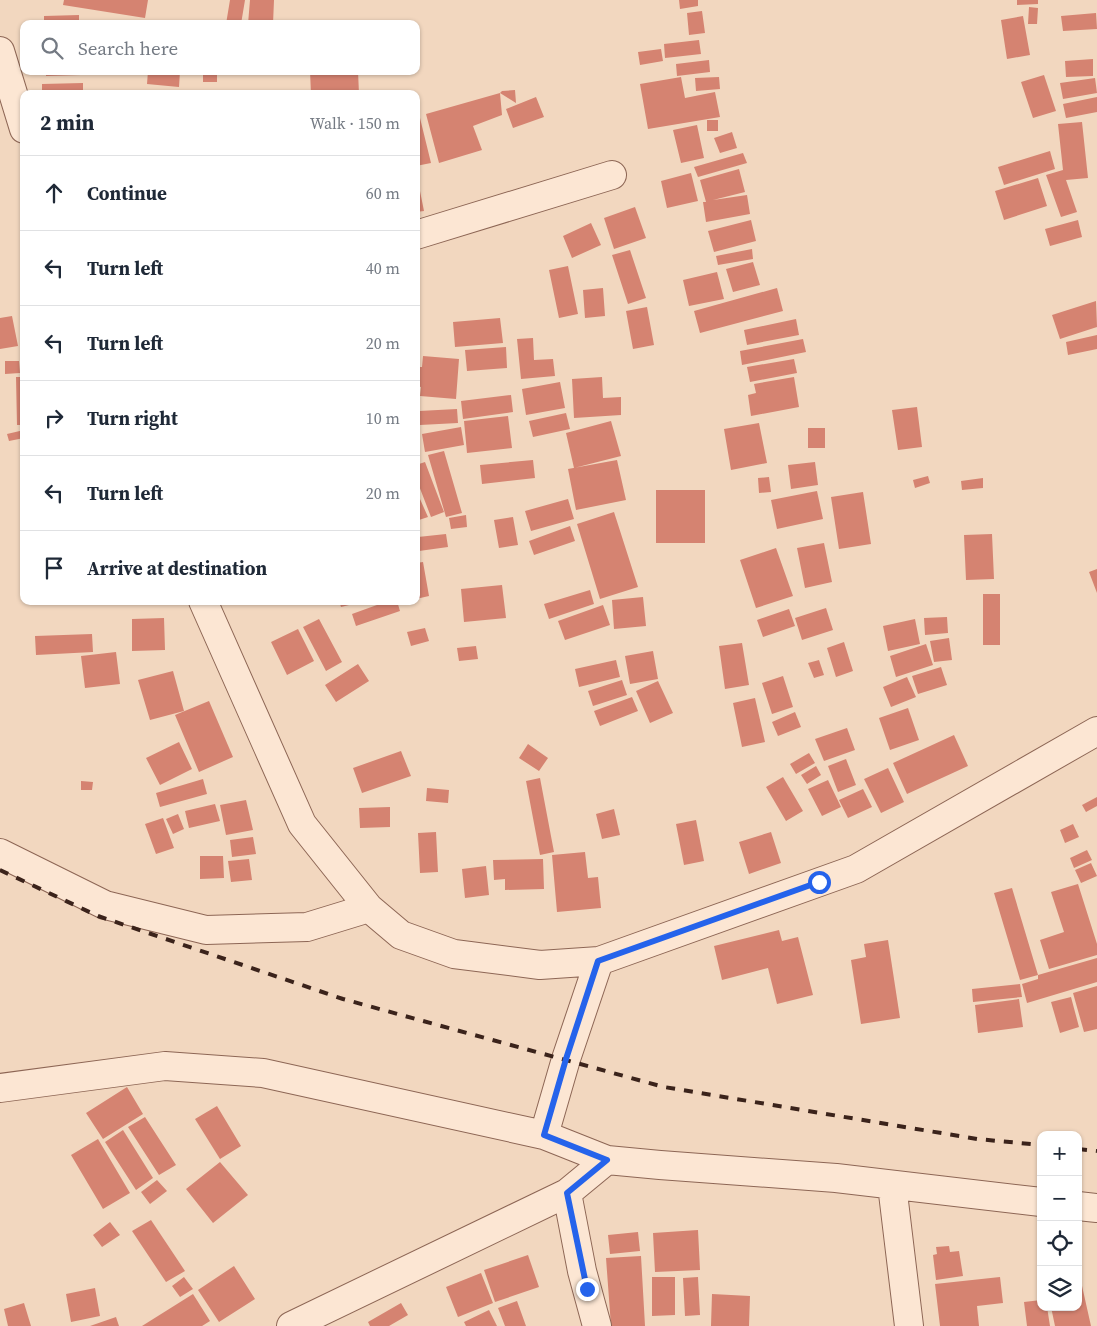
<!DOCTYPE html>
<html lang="en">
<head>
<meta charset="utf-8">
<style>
  :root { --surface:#fff; --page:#f2f2f3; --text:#1f2937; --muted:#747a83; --line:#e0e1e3 }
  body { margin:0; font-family:"Source Serif 4",serif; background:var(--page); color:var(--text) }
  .controls { position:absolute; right:15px; bottom:15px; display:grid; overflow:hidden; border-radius:10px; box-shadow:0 1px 4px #0004 }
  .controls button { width:45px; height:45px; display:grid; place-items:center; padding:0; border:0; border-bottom:1px solid var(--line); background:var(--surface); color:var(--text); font:25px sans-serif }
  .stop { position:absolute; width:15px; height:15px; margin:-11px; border:4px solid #2563eb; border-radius:50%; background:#fff }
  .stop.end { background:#2563eb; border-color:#fff; box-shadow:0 1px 5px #0008 }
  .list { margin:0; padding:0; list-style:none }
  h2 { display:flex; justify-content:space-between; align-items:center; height:65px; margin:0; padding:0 20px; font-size:21px }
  h2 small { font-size:16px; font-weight:400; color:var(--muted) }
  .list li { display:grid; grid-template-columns:32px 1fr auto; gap:15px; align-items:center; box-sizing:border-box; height:75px; padding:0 20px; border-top:1px solid var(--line) }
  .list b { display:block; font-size:19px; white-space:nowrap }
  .list em { font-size:16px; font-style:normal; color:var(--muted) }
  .icon { flex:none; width:28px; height:28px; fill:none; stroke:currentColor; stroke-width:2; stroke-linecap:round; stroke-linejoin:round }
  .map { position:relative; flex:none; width:1097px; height:1326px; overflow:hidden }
  .search { position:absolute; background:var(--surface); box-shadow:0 1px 4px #0004; left:20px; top:20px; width:400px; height:55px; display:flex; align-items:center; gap:12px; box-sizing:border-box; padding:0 18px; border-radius:10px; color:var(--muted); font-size:19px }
  .panel { position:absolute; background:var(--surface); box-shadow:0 1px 4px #0004; left:20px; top:90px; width:400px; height:515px; border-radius:10px }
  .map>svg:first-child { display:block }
  .building { fill:#d58371 }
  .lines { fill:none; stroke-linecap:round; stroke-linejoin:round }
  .minor-casing { stroke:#8d6655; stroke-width:30 }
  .minor { stroke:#fce6d3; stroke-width:28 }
  .rail { stroke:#3b231b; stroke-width:4; stroke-dasharray:9 9; stroke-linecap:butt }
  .route { stroke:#2563eb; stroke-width:6 }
</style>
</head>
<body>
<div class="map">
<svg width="1097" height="1326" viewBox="0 0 1097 1326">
  <rect width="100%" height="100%" fill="#f2d7bf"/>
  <path class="building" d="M64 0H148L145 18 63 5Z
    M230 0H245L241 24H226Z
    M250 0H274L273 24H248Z
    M679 0H698V6L680 9Z
    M1017 0H1038V4L1017 5Z
    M1029 7 1038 8 1037 24H1028Z
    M702 11 705 33 689 35 687 13Z
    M1096 13 1097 29 1063 31 1061 16Z
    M79 15V24H44V16Z
    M1023 16 1030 55 1007 59 1001 20Z
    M699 40 701 54 665 58 664 44Z
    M661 49 663 61 640 65 638 52Z
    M1093 59V76L1066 77 1065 61Z
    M709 60 710 72 677 76 676 64Z
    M46 71H81V75L46 76Z
    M148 71H180L179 87 147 84Z
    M203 71H217V82H203Z
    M310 71H358L359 94H311Z
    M1044 75 1056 111 1033 118 1021 82Z
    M681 77 685 98 715 92 720 117 648 129 640 84Z
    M719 77 720 89 696 91 695 78Z
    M1095 78 1097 93 1063 99 1060 83Z
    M83 83V94H42V84Z
    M515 90 516 103 500 93 502 91Z
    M500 93 502 115 473 126 482 150 439 163 426 114Z
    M536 97 544 117 513 128 506 109Z
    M1097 97V112L1066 118 1063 104Z
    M420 118 431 163 416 166V119Z
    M707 120H718V131H707Z
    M1082 122 1088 178 1066 180 1077 212 1061 217 1046 175 1063 170 1058 124Z
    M697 125 704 158 681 163 673 130Z
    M732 132 737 148 720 153 714 138Z
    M1050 151 1055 169 1004 185 998 167Z
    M743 153 747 163 698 177 694 167Z
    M739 169 745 192 713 200 747 195 750 214 706 222 703 202H706L700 180Z
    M691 173 698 201 667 208 661 181Z
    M1038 178 1047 206 1004 220 995 191Z
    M420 191 424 211 416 212V192Z
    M635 207 646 238 614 249 604 218Z
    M751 220 756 241 714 252 708 231Z
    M1078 220 1082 237 1050 246 1045 229Z
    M591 223 601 245 572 258 563 236Z
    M752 249 753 259 718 265 716 256Z
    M630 250 646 298 628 304 612 255Z
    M753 262 760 285 733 292 726 269Z
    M568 266 578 314 559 318 549 270Z
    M717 272 724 299 689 306 683 280Z
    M603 288 605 316 585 318 583 290Z
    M777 288 783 311 700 333 694 311Z
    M1096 301 1097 327 1060 339 1052 315Z
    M647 307 654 345 633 349 626 311Z
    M12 316 18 346 0 349V318Z
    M500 318 503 343 455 347 453 322Z
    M796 319 799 335 747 345 744 330Z
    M1097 335V349L1068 355 1066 342Z
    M533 338 534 360 553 359 555 376 521 379 517 339Z
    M803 339 806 352 742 365 740 351Z
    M506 347 507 368 467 371 465 350Z
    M423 356 459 359 456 399 420 396 421 387 416 386V367H422Z
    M794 359 797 373 750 382 747 367Z
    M5 361H19L20 373 5 374Z
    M16 377H24V425H17Z
    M602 377 603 398 621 397V415L574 418 572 379Z
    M794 377 799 407 751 416 748 395 756 393 754 384Z
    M560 382 565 408 526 415 522 389Z
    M511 395 513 412 463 419 461 401Z
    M917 407 922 447 898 450 892 410Z
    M457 409 458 423 420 425 419 411Z
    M566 413 570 429 533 437 529 421Z
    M508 416 512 448 467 453 464 421Z
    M611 421 621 456 574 468 566 433Z
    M759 423 767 463 731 470 724 429Z
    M461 427 464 445 425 452 422 434Z
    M808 428H825V448H808Z
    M24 430V438L9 441 7 434Z
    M444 451 462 513 446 517 428 455Z
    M533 460 535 478 482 484 480 465Z
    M617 460 626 500 576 510 568 469Z
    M425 462 444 512 431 517 416 478V465Z
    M815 462 818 485 791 489 788 465Z
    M928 476 930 483 915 488 913 480Z
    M769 477 771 492 759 493 758 478Z
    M983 478V488L962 490 961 481Z
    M416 490 428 517 416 521Z
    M656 490H705V543H656Z
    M817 491 823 519 777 529 771 500Z
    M863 492 871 544 839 549 831 497Z
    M568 499 574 519 531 531 525 511Z
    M614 512 638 587 600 599 577 524Z
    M466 515 467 527 451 529 449 518Z
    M513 517 518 545 499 548 494 520Z
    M570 526 575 541 534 555 529 541Z
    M446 534 448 547 419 551 418 537Z
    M992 534 994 579 966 580 964 535Z
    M824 543 832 582 805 588 797 548Z
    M776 548 793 596 756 608 740 560Z
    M423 562 429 596 416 599V563Z
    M1097 569V593L1089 572Z
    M502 585 506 618 464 622 461 589Z
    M590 590 594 604 549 619 544 604Z
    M983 594H1000V645H983Z
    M643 597 646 626 614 629 612 600Z
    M339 601H361V602L341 607Z
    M388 601H397L400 611 356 626 352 614Z
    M603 605 610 625 565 640 558 621Z
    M826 608 833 630 802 640 795 618Z
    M789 609 795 626 763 637 757 620Z
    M947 617 948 633 925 635 924 618Z
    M164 618 165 650 132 651V619Z
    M319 619 342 662 326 671 303 627Z
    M915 619 920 644 888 651 883 626Z
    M425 628 429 641 411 646 407 632Z
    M298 629 314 661 287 675 271 642Z
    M92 634 93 652 36 655 35 636Z
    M949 638 952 660 934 662 930 641Z
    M844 642 853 671 836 677 827 648Z
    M742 643 749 685 725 689 719 646Z
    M926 644 933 665 896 677 890 656Z
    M476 646 478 659 459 661 457 648Z
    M653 651 658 679 630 684 625 656Z
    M116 652 120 684 85 688 81 656Z
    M616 660 620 677 579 687 575 669Z
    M819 660 824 675 814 678 808 663Z
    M358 664 369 681 336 702 325 685Z
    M941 667 947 685 918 694 912 676Z
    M173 671 184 711 150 720 138 680Z
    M783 676 793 707 772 714 762 683Z
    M907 677 916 697 891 707 883 687Z
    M622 680 627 695 593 706 588 691Z
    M658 681 673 713 650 723 636 691Z
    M632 697 638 711 600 726 594 711Z
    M755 698 765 742 742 747 733 703Z
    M209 701 233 757 199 772 175 715Z
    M908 708 919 740 890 750 879 718Z
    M795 712 801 727 778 736 772 722Z
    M847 728 855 750 824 761 815 739Z
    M954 735 968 766 907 794 893 763Z
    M179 742 192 769 160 785 146 758Z
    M528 744 548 758 539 771 519 758Z
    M401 751 411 776 362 793 353 768Z
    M809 753 815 763 796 774 790 764Z
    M846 759 856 785 838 792 828 766Z
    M816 766 821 775 807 784 801 775Z
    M888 768 904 802 881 813 864 779Z
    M783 777 803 811 786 821 766 787Z
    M540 778 554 852 540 855 526 781Z
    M203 779 207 794 160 807 156 793Z
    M828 780 841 807 822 816 808 789Z
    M81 781 93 782 92 790H81Z
    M427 788 449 790 448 803 426 801Z
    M863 789 872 807 848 818 839 800Z
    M1097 797V806L1086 812 1082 805Z
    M246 800 253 830 226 835 220 805Z
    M215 804 220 821 189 828 185 811Z
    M390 807V827L360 828 359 808Z
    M614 809 620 835 602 839 596 814Z
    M178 814 184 829 173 834 166 819Z
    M163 818 174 848 156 854 145 824Z
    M696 820 704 861 684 865 676 824Z
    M1073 824 1079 837 1065 843 1060 830Z
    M436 832 438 872 420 873 418 833Z
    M771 832 781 863 749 874 739 842Z
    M253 837 256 854 232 857 230 840Z
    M1087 850 1092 860 1074 868 1070 858Z
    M585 852 588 878 598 877 601 908 557 912 552 855Z
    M200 856H223L224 878 200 879Z
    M249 859 252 880 231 882 228 861Z
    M543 859 544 889 505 890V879L494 880 493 860Z
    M1091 863 1097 876 1081 883 1075 870Z
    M486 866 489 895 465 898 462 869Z
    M1078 884 1097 944V955L1049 969 1040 940 1064 932 1051 892Z
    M1012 888 1038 975 1020 980 994 893Z
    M779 930 782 941 798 937 813 995 777 1004 768 968 722 980 714 946Z
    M888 940 900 1018 861 1024 851 960 866 957 864 944Z
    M1097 958V982L1027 1003 1022 984 1038 979V975Z
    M1020 984 1022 997 973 1002 972 989Z
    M1097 986V1029L1084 1032 1073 993Z
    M1071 997 1079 1027 1060 1033 1051 1002Z
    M1019 999 1023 1027 978 1033 975 1005Z
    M127 1087 143 1114 103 1139 86 1113Z
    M217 1106 241 1146 220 1159 195 1119Z
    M145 1117 176 1165 159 1175 128 1127Z
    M123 1130 153 1178 136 1190 105 1142Z
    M98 1139 130 1193 103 1209 71 1155Z
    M220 1162 248 1195 213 1223 186 1189Z
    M157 1180 167 1191 150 1204 141 1192Z
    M151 1220 185 1271 166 1282 132 1231Z
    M110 1222 120 1235 102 1247 93 1235Z
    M698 1230 700 1270 655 1272 653 1233Z
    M638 1232 640 1251 610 1254 608 1235Z
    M949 1246 950 1252 959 1251 963 1276 936 1280 933 1255 937 1254 936 1247Z
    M528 1255 539 1287 495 1302 484 1270Z
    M641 1256 645 1326H611L606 1258Z
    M234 1266 255 1299 219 1322 198 1290Z
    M1078 1268 1091 1326H1055L1051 1307H1078Z
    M481 1273 493 1303 458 1317 446 1287Z
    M184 1277 193 1289 180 1297 172 1286Z
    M652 1277H675V1315L652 1316Z
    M698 1277 700 1315 685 1316 683 1278Z
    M1000 1277 1003 1303 977 1306 979 1326H940L935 1284Z
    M95 1288 100 1316 71 1322 66 1294Z
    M193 1294 210 1321 202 1326H142Z
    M712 1294 750 1296 749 1326H711Z
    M1041 1300V1307H1047L1050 1326H1027L1024 1302Z
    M517 1301 526 1326H505L498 1308Z
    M24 1303 31 1326H8L4 1309Z
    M401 1303 408 1315 389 1326H370L368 1322Z
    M489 1310 497 1326H466L464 1322Z
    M116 1317 119 1326H90Z"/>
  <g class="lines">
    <g class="minor-casing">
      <path id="minor" d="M0 51 24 129
        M416 235 612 175
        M203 601 302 824 369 908 401 935 454 954 540 965 599 961 856 869 1097 731
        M0 853 105 905 206 930 307 927 369 908
        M0 1088 165 1066 263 1073 544 1135 607 1160 660 1165 836 1178 1041 1202
        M544 1135 566 1059 599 961
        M892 1185 909 1326
        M567 1193 582 1271 597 1326
        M1078 1206 1097 1208
        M291 1326 567 1193 607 1160"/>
    </g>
    <use href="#minor" class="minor"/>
    <path class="rail" d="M0 870 98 916 343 999 664 1087 977 1139 1041 1145
      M1078 1149 1097 1151"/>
  </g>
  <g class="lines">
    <path class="route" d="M587 1289 567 1193 607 1160 544 1135 566 1059 598 961 819 882"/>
  </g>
</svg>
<div class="controls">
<button>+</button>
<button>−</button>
<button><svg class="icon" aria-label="locate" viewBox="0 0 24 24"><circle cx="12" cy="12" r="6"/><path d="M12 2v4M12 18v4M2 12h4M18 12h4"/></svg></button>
<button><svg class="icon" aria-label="layers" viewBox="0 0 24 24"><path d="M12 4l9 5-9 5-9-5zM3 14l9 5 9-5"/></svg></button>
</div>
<div class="stop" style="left:819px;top:882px"></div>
<div class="stop end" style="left:587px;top:1289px"></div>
<div class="search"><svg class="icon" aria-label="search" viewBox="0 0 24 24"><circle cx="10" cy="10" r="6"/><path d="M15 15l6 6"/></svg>Search here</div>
<section class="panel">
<h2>2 min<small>Walk · 150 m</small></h2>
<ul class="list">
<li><svg class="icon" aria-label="ahead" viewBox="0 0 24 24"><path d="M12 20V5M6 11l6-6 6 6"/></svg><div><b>Continue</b></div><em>60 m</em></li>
<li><svg class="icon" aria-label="left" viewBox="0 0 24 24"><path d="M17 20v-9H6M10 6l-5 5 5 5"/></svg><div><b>Turn left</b></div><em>40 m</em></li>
<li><svg class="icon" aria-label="left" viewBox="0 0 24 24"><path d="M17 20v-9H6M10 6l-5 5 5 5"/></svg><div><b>Turn left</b></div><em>20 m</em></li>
<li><svg class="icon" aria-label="right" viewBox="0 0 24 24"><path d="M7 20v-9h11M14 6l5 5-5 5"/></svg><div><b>Turn right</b></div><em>10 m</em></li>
<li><svg class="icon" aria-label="left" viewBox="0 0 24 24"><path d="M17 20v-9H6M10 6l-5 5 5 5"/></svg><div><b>Turn left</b></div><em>20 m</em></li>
<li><svg class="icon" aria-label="arrive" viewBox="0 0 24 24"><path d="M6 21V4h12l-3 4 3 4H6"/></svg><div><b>Arrive at destination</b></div></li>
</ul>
</section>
</div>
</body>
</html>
